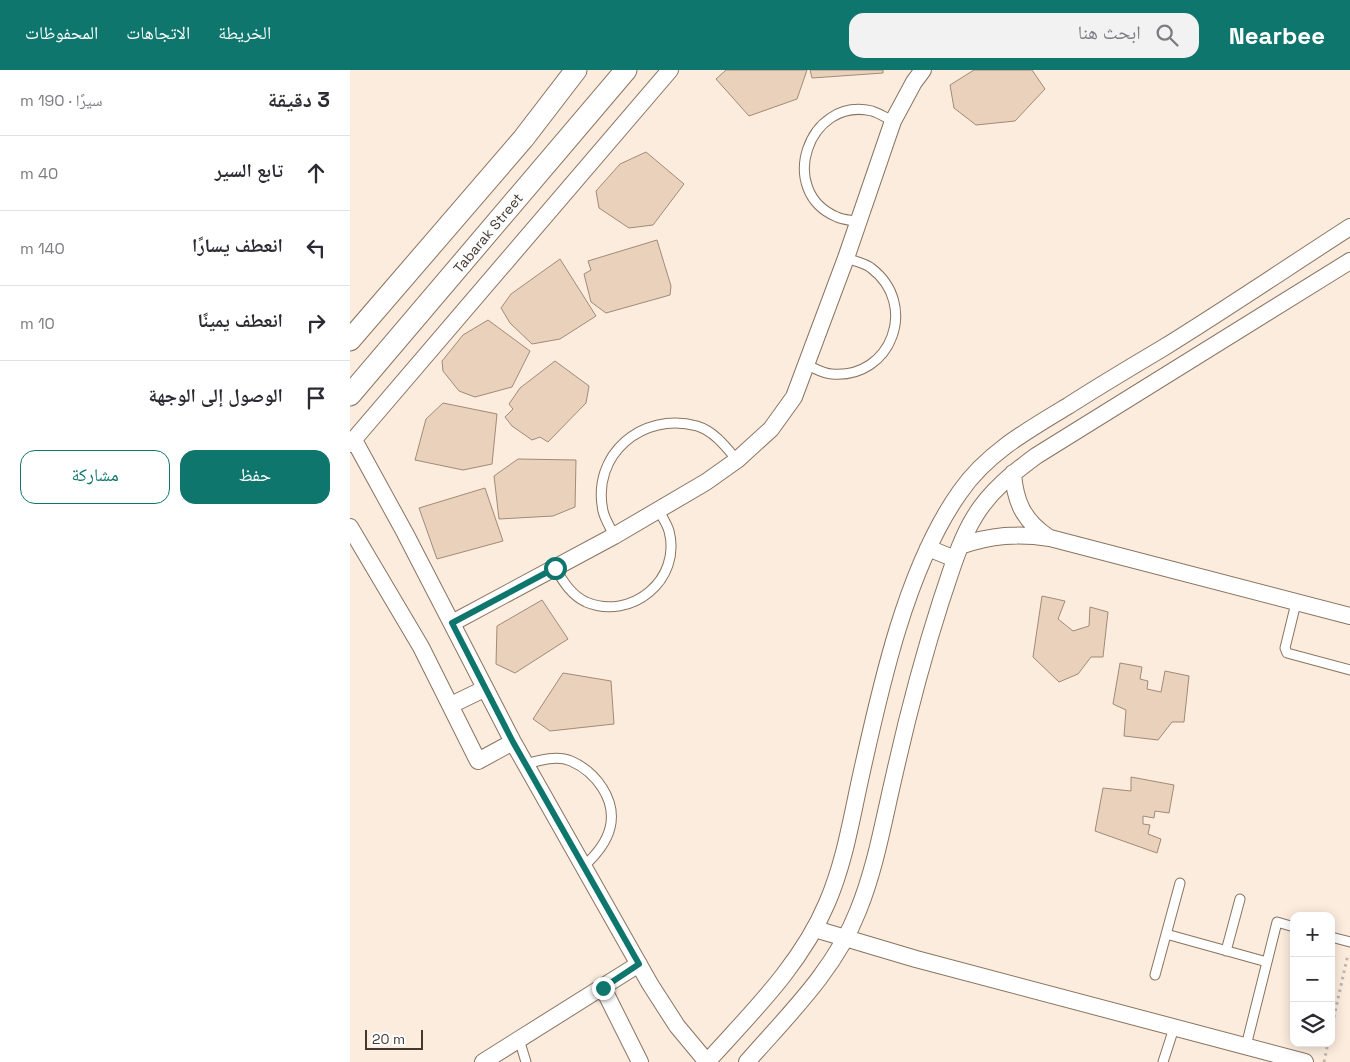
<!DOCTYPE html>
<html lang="ar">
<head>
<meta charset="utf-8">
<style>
  :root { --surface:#fff; --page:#f2f2f3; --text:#2b2b33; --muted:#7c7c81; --line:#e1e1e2; --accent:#0f766e }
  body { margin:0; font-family:"Space Grotesk","Noto Naskh Arabic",sans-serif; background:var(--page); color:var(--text); direction:rtl }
  .controls { position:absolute; right:15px; bottom:15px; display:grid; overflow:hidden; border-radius:10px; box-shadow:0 2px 12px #0003 }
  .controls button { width:45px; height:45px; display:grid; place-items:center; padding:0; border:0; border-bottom:1px solid var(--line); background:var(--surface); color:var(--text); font:25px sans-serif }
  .scale { position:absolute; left:15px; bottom:12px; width:58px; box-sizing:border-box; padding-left:5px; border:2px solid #42382f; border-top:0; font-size:14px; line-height:18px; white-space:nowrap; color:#42382f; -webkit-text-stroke:4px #fcfcfc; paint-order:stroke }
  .stop { position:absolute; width:15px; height:15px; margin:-11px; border:4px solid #0f766e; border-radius:50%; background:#fff }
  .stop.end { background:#0f766e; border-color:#fff; box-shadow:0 1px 5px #0008 }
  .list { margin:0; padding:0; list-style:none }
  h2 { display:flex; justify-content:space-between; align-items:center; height:65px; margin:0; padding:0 20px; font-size:21px }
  h2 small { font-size:16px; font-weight:400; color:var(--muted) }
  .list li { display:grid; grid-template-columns:32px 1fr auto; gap:15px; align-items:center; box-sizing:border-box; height:75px; padding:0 20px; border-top:1px solid var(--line) }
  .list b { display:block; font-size:19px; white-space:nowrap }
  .list em { font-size:16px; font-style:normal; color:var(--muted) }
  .actions { display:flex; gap:10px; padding:15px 20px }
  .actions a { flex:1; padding:11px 0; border:1px solid var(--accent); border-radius:15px; text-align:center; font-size:18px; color:var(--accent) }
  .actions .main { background:var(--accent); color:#fff }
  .icon { flex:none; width:28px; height:28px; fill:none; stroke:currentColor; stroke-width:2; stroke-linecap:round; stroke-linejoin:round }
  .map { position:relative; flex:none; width:1000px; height:992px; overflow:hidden; direction:ltr }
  header { display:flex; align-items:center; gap:30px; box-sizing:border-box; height:70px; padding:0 25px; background:var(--accent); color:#fff }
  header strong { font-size:24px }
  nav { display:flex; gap:28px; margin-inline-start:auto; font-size:18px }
  .search { width:350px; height:45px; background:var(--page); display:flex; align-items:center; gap:12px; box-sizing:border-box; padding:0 18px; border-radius:15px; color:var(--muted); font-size:19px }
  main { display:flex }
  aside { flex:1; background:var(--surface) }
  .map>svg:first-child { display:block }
  .building { fill:#ead1bb; stroke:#a18a76 }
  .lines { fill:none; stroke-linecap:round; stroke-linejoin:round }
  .service-casing { stroke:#8a7460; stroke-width:11 }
  .minor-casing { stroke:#8a7460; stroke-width:18 }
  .tertiary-casing { stroke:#8a7460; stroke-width:23 }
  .path { stroke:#c2b4a8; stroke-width:3; stroke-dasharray:2.5 4; stroke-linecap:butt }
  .service { stroke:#fff; stroke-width:9 }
  .minor { stroke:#fff; stroke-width:16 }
  .tertiary { stroke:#fff; stroke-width:21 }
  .route { stroke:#0f766e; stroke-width:6 }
  .labels { text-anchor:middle; stroke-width:4.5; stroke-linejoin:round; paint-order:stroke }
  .street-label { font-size:14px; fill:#42382f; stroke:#fcfcfc }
</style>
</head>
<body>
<header>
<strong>Nearbee</strong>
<div class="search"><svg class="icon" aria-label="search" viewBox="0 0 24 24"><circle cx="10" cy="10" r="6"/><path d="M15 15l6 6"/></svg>ابحث هنا</div>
<nav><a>الخريطة</a><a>الاتجاهات</a><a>المحفوظات</a></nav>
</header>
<main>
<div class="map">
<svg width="1000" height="992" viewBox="0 0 1000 992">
  <rect width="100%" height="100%" fill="#fbecde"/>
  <path class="building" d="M376 0H457L447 29 399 46 366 9Z
    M460 0H533V3L462 8Z
    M624 0H682L695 19 665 51 626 55 604 38 600 15Z
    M296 82 334 114 303 155 279 158 249 138 246 121 270 94Z
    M307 170 321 216 320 225 256 243 241 232 234 204 241 200 238 191Z
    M210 189 246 246 210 269 182 274 160 253 151 238 161 224Z
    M138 250 180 281 162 317 125 327 109 321 93 301 92 291 113 265Z
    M205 291 239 316 236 333 198 372 190 367 182 370 162 356 155 347 163 339 159 334 170 318Z
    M93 333 147 344 142 394 113 400 65 390 76 349Z
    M168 389 226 390 225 437 203 446 149 449 144 406Z
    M135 418 153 471 87 489 69 438Z
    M692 526 715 531 708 549 723 561 739 556 740 537 758 542 753 587H741L728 604 709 612 683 587Z
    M192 530 218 569 165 603 146 594 147 556Z
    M770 593 792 597 790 609 798 611 797 619 811 622 815 601 839 606 834 652H822L808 670 774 666 776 640 763 634Z
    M213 603 261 611 264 654 200 661 183 649Z
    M781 707 824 715 819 743 805 741 804 748 793 746V754L800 755 798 764 811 769 807 783 745 761 753 718 781 721Z"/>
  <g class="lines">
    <g class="service-casing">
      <path id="service" d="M509 152C502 150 493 150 487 147 426 122 458 26 522 41 529 43 536 48 543 51
        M457 295C464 298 474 304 482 304 542 309 569 234 521 198 515 193 504 191 496 188
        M264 466C261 458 255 450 253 441 241 385 292 341 347 356 364 361 376 377 387 390
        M205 498C213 511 221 525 236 532 281 551 332 510 319 461 317 454 312 447 309 441
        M946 533 935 578 937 583 1000 600
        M176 694C190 690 207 685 221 691 246 702 267 730 260 758 256 774 245 786 234 796
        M816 864 917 892
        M981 867 1000 872
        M876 881 890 829
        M805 905 830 813
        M169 969 176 992
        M896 976 927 852 944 857
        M813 992 824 958"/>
    </g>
    <g class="minor-casing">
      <path id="minor" d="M4 370 55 463 163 672 300 914 327 956 357 992
        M0 374 320 0
        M663 403C665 432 674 451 698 467
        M0 457 71 577 128 691 163 672
        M610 476C641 465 668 463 700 468L1000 546
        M578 478 605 489
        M102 553 264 466 356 412 387 390 421 359 444 327 496 188 543 51 564 12 573 0
        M101 635 134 619
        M465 859 566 889 955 992
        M253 918 290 992
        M133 992 289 894
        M357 992C401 943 451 895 477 833 494 794 501 751 510 710 530 619 556 498 610 422 637 383 678 360 718 336 749 316 781 297 813 278 876 239 938 197 1000 157
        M397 992C438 945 485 900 508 841 526 797 534 748 545 702 558 644 573 587 591 531 601 502 609 472 625 446 640 421 663 403 686 386L1000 191"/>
    </g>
    <g class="tertiary-casing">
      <path id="tertiary" d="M0 270 173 69 226 0
        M0 325 276 0"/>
    </g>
    <path class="path" d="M981 960 998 884
      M974 992 978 973"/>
    <use href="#service" class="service"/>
    <use href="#minor" class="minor"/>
    <use href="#tertiary" class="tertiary"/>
  </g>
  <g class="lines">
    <path class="route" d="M205 498 102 553 163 672 289 894 253 918"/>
  </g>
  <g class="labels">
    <g class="street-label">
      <text transform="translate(138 163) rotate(-50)" y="5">Tabarak Street</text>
    </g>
  </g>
</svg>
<div class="controls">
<button>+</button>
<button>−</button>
<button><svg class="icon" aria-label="layers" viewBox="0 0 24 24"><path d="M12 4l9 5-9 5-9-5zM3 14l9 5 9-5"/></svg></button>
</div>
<div class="scale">20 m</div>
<div class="stop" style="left:205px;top:498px"></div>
<div class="stop end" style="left:253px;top:918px"></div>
</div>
<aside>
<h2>3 دقيقة<small>سيرًا · 190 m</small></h2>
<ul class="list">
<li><svg class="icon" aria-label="ahead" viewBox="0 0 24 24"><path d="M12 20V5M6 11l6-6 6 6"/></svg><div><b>تابع السير</b></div><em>40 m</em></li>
<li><svg class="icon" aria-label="left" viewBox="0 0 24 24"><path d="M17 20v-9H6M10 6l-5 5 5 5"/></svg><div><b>انعطف يسارًا</b></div><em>140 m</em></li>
<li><svg class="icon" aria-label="right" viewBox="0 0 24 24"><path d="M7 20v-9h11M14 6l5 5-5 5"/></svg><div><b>انعطف يمينًا</b></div><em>10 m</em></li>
<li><svg class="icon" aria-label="arrive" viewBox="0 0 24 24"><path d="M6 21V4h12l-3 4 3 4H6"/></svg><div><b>الوصول إلى الوجهة</b></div></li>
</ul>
<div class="actions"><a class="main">حفظ</a><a>مشاركة</a></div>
</aside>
</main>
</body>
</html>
